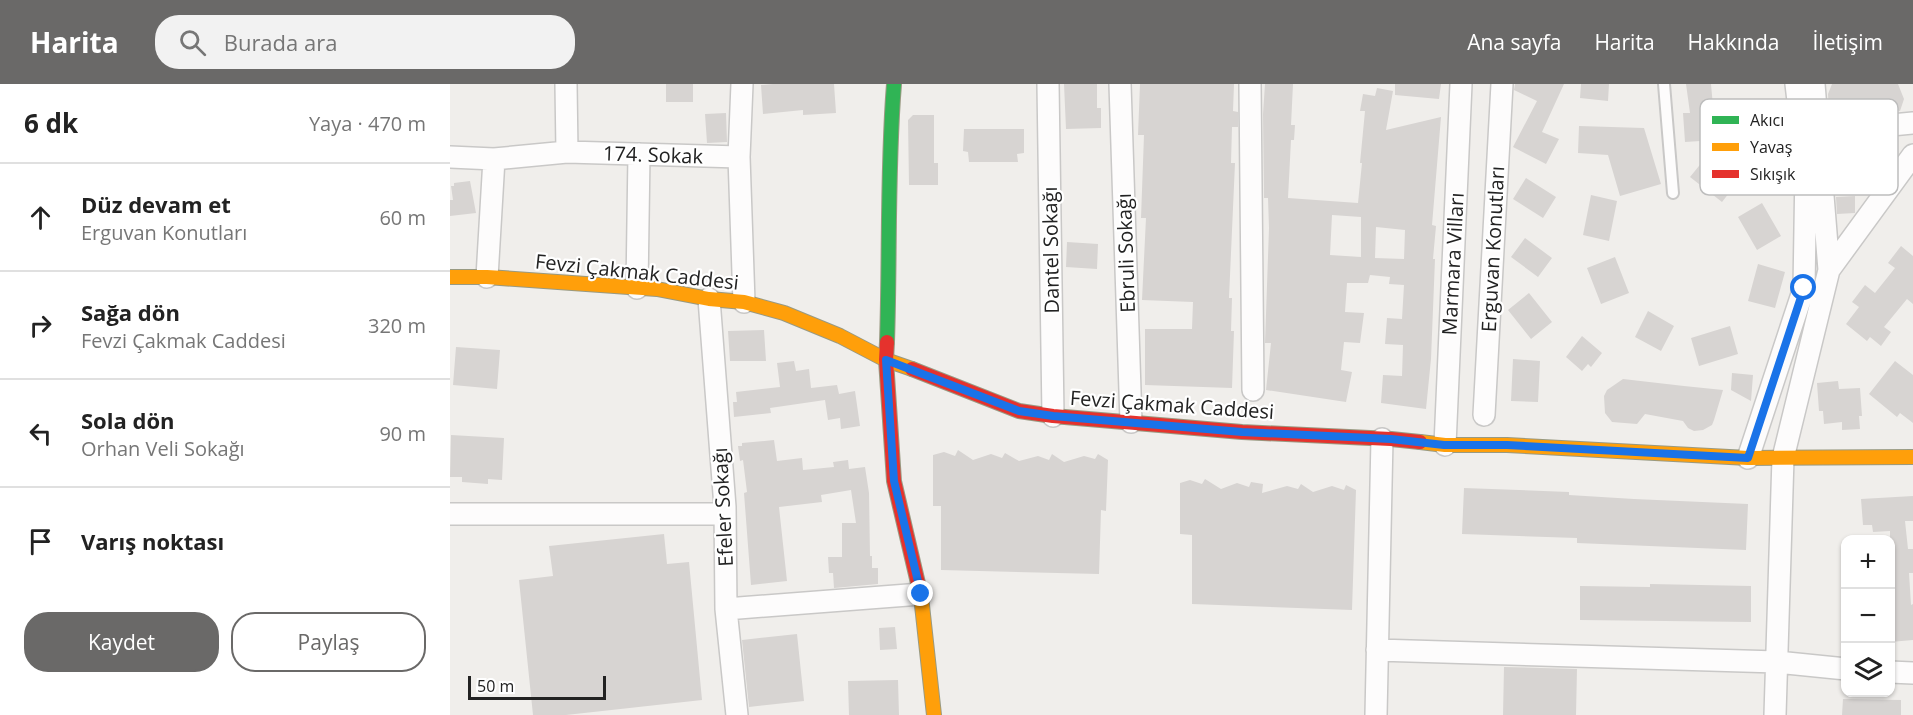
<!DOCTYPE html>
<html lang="tr">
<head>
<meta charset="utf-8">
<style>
  :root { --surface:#fff; --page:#f2f2f2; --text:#222; --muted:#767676; --line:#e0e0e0; --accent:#6a6968 }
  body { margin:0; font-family:"Open Sans",sans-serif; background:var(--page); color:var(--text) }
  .controls { position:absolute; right:18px; bottom:18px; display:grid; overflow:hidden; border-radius:12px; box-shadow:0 2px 4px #0004 }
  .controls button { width:54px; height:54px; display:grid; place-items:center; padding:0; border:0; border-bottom:2px solid var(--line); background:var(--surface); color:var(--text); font:30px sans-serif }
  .scale { position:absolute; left:18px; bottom:15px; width:138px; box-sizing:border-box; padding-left:6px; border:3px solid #222; border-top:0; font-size:16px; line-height:21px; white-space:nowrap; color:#222; -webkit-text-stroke:4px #fff; paint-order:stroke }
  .stop { position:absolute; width:18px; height:18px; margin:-14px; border:4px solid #1a73e8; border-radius:50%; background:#fff }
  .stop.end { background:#1a73e8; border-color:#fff; box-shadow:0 2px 6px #0008 }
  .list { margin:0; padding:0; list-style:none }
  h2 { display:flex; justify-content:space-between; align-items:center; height:78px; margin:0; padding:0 24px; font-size:26px }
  h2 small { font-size:20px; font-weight:400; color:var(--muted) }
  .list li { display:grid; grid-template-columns:39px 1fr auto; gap:18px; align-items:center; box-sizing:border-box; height:108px; padding:0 24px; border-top:2px solid var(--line) }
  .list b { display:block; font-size:22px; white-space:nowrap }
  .list p { margin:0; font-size:20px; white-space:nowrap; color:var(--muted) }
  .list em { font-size:20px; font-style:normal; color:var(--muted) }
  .actions { display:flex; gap:12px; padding:18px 24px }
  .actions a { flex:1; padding:14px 0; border:2px solid var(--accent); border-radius:24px; text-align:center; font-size:21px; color:var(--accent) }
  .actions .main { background:var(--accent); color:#fff }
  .icon { flex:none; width:33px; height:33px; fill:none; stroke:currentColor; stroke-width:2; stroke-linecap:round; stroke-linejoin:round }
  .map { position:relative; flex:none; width:1463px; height:631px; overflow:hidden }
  header { display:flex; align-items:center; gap:36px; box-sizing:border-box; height:84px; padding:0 30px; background:var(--accent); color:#fff }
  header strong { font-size:28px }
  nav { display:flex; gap:33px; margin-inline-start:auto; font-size:21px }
  .search { width:420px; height:54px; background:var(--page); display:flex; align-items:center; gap:15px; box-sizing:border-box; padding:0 21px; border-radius:24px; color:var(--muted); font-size:22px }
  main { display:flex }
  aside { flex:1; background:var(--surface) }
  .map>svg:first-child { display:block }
  .building { fill:#d7d4d2; fill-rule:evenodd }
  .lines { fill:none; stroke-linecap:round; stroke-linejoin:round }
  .lane-casing { stroke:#c9c8c7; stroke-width:14 }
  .street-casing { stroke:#c9c8c7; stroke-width:24 }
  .fast-casing { stroke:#999a82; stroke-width:16 }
  .slow-casing { stroke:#999a82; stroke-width:16 }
  .jam-casing { stroke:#999a82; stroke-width:16 }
  .lane { stroke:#fdfcfc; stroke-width:10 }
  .street { stroke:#fdfcfc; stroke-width:21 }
  .fast { stroke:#30b455; stroke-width:14 }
  .slow { stroke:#ff9f0a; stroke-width:14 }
  .jam { stroke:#e5322d; stroke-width:14 }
  .route { stroke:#1a73e8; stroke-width:8 }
  .labels { text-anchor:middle; stroke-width:4.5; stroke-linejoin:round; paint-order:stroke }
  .street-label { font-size:20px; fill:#222; stroke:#fff }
  .key { fill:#fff; stroke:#bdbdbd; stroke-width:1.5 }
  .key-label { font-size:16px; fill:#222 }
</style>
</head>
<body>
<header>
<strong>Harita</strong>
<div class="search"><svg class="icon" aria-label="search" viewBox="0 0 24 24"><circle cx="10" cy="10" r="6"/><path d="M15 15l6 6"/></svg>Burada ara</div>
<nav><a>Ana sayfa</a><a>Harita</a><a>Hakkında</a><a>İletişim</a></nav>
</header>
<main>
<aside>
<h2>6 dk<small>Yaya · 470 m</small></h2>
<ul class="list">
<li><svg class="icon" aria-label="ahead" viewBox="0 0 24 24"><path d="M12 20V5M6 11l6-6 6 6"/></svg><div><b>Düz devam et</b><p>Erguvan Konutları</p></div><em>60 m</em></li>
<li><svg class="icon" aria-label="right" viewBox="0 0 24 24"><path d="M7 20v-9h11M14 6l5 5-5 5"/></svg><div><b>Sağa dön</b><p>Fevzi Çakmak Caddesi</p></div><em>320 m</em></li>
<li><svg class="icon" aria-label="left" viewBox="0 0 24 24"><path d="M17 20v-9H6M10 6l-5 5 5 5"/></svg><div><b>Sola dön</b><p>Orhan Veli Sokağı</p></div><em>90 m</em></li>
<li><svg class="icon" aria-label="arrive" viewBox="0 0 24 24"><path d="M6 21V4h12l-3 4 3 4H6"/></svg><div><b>Varış noktası</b></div></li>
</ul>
<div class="actions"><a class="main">Kaydet</a><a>Paylaş</a></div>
</aside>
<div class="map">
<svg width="1463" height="631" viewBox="0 0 1463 631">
  <rect width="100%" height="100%" fill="#f0eeeb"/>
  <path class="building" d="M216 0H243V18H216Z
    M323 0H384L386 29 353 31V26L313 30 311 1Z
    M614 0H647V24H651V44L616 45Z
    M690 0H784L783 27 788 28V43H782L781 79H785L779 214H782L781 247H784L782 304 695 301V245H742L743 218 692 216 696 134H691L694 51H688Z
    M815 0H843L841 41H845L844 56H841L838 114 908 119 912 79H910L915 27H910L913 10 925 12 927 4 943 7 936 46 991 33 982 141 986 142 983 175H985L981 275 976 325 931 319 933 291 952 292 953 261 935 260 937 234 952 235 954 201 939 200 940 193 920 191 918 199H897L895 228 914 229 910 259 894 258 891 286 902 288 896 318 816 306 821 259H815L819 144 818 114H814L813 30ZM882 131 911 133V173L880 171ZM926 143 955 146 954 175 925 174Z
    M945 0H991L989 15 945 11Z
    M1065 0H1114L1092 48 1109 55 1096 80 1063 63 1087 17 1064 6Z
    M1131 0H1159L1158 17 1130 14Z
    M1236 0H1261L1266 56 1235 58 1233 29H1240Z
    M1382 0H1448L1454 15 1450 27 1436 25 1433 29 1406 23 1401 31 1388 26 1386 30 1379 27 1378 10Z
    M276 29 277 58 257 59 255 30Z
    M463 31H484V79H488V101H459L458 36Z
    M1311 33 1322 44 1317 49 1328 60 1309 79 1305 76 1272 118 1240 93 1266 61 1267 79Z
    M1129 42 1194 44 1211 100 1170 112 1158 71 1128 69Z
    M514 45H574V69L567 70 568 78H519L518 68 513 67Z
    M1076 94 1106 113 1093 134 1063 115Z
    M20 97 26 129 0 132V116H3L1 102H4V99Z
    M1141 111 1167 117 1159 157 1133 151Z
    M1405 112V129L1387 130 1386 113Z
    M1312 119 1331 152 1307 166 1288 133Z
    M1075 154 1102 174 1088 193 1061 173Z
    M617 158 648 160 647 185 616 183Z
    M1451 162 1463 172V220L1457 215 1434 243 1441 248 1431 262 1420 253 1417 257 1396 240 1409 223 1402 218 1415 201 1425 209 1445 184 1438 179Z
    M1165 173 1179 209 1151 220 1137 184Z
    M1308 180 1335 188 1325 224 1298 217Z
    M1079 209 1102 238 1081 255 1058 226Z
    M1198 227 1224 242 1211 267 1185 253Z
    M1280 242 1288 270 1249 282 1241 254Z
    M314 246 316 277H280L278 247Z
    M1132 252 1152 269 1141 283 1138 280 1132 287 1116 273Z
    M6 263 50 266 47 305 3 301Z
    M1063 275 1090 277 1088 318 1061 317Z
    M344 277 346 287 359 285 361 304 387 301 389 310 405 307 410 342 391 345 390 334 378 336 375 316 320 324 321 329 284 333 283 318H287L286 308 330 303 327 279Z
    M1445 277 1463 291V339L1450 329 1447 333 1419 310Z
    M1282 289 1303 291 1301 317 1281 306Z
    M1173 295 1234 302 1273 306 1264 336 1262 341 1253 346 1244 347 1238 344 1233 337 1195 330 1187 340 1162 338 1155 329 1154 312 1157 306Z
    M1388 297 1389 305 1410 304 1412 332H1409L1410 345 1392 346V338L1374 340 1373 327H1369L1367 299Z
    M1 351 54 354 52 396 38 395V400L12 398V393H0Z
    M324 356 327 377 352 374 353 386 384 383 383 378 398 376 399 385 415 383 419 409 420 472H422V484H428V500L384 504 383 489H379L378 473H392V439H406L401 406 371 411 372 418 329 423 337 497 301 501 294 409 297 408 293 376 290 377 288 362H292V359Z
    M508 366 523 376 541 370 552 374 555 369 569 377 588 372 599 376 602 370 614 378 634 372 645 375 648 370 658 376 656 427 651 426 649 490 491 486V422H483V371L494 368 505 372Z
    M755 395 771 405 787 399 799 403 801 398 813 400 812 409 837 402 848 405 851 400 863 408 882 402 894 406 896 401 906 406 902 526 742 520V451L730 450V399L740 396 752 400Z
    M1014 404 1119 408V411L1184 415 1298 420 1296 466 1127 459V454L1012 450Z
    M1463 412V437H1455L1458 465H1463V489H1459L1461 521 1463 520V556L1440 558V447L1423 448 1422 441H1413L1411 415Z
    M214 450 217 480 239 478 252 616 116 631H83L69 496 103 492 99 462Z
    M1200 500 1301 502V538L1130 536V502L1200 503Z
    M445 543 447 565 430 566 429 544Z
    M347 550 354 617 299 623 292 556Z
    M1054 583 1127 585 1126 631H1053Z
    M448 596 449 631H399L398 597Z
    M1393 615 1451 616V631H1392Z"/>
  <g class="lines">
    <g class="lane-casing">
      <path id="lane" d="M1214 0 1223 109"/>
    </g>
    <g class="street-casing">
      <path id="street" d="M292 0 289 73 294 218
        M598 0 603 332
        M670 0 681 338
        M800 0 803 306
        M1364 0 1379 186
        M1369 48 1463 39
        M117 68 289 73
        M0 73 44 75
        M37 193 44 75 117 68 116 0
        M187 204 189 70
        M259 215 275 423 276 525 287 631
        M1034 331 1052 0
        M995 361 1011 0
        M1298 374 1354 204 1356 84 1346 0
        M0 430H275
        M276 525 471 510
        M927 566 1327 578 1396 585
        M1440 588 1463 589
        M926 631 932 355
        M1325 631 1333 374 1379 186 1463 71"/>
    </g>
    <g class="fast-casing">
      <path id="fast" d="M437 258C440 172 437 86 444 0"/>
    </g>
    <g class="slow-casing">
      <path id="slow" d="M0 193H37L207 205 259 215 294 218 334 229 390 252 436 276 462 285
        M970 358 995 361H1057L1298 374 1463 373
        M471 512 484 631"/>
    </g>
    <g class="jam-casing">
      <path id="jam" d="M437 258 436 276 444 397 471 512
        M462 285 569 327 603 332 792 348 941 355 970 358"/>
    </g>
    <use href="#lane" class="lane"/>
    <use href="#street" class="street"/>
    <use href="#fast" class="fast"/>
    <use href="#slow" class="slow"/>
    <use href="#jam" class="jam"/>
  </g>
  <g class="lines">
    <path class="route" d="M471 510 444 397 436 276 569 327 603 332 792 348 941 355 994 361H1057L1298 374 1354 204"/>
  </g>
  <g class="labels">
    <g class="street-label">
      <text transform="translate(203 71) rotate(2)" y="7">174. Sokak</text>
      <text transform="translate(1043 165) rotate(-87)" y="7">Erguvan Konutları</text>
      <text transform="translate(601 166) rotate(-91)" y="7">Dantel Sokağı</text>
      <text transform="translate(676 169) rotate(-92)" y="7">Ebruli Sokağı</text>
      <text transform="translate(1003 180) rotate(-87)" y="7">Marmara Vilları</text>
      <text transform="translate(187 188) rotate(6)" y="7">Fevzi Çakmak Caddesi</text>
      <text transform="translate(722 321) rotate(4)" y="7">Fevzi Çakmak Caddesi</text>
      <text transform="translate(273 423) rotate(-93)" y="7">Efeler Sokağı</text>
    </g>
  </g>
  <rect x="1250" y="15" width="198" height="96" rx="9" class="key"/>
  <rect x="1262" y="32" width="27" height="8" fill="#30b455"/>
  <rect x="1262" y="59" width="27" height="8" fill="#ff9f0a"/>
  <rect x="1262" y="86" width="27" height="8" fill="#e5322d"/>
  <g class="key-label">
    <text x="1300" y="42">Akıcı</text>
    <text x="1300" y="69">Yavaş</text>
    <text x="1300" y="96">Sıkışık</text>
  </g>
</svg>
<div class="controls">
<button>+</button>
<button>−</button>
<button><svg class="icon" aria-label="layers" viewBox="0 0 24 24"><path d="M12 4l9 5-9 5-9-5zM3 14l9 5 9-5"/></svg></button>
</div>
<div class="scale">50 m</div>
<div class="stop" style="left:1354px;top:204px"></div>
<div class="stop end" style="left:471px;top:510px"></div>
</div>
</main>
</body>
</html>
